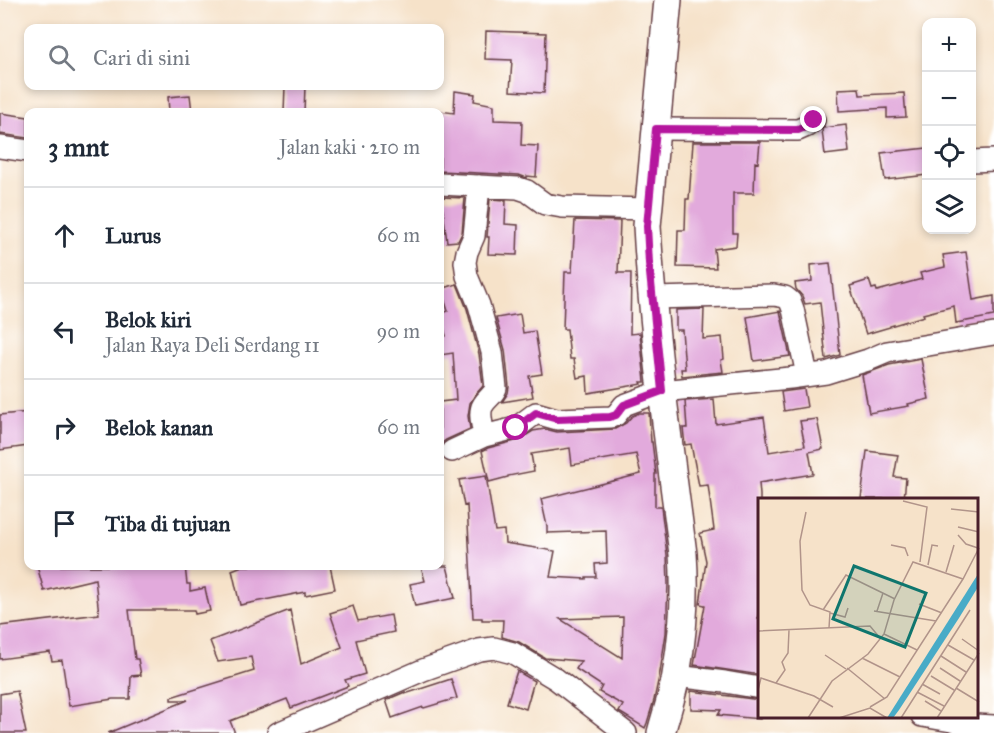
<!DOCTYPE html>
<html lang="id">
<head>
<meta charset="utf-8">
<style>
  :root { --surface:#fff; --page:#f6f6f7; --text:#1f2937; --muted:#747a83; --line:#e0e1e3 }
  body { margin:0; font-family:"IM FELL Great Primer",serif; background:var(--page); color:var(--text) }
  .controls { position:absolute; right:18px; top:18px; display:grid; overflow:hidden; border-radius:12px; box-shadow:0 3px 9px #0003 }
  .controls button { width:54px; height:54px; display:grid; place-items:center; padding:0; border:0; border-bottom:2px solid var(--line); background:var(--surface); color:var(--text); font:30px sans-serif }
  .stop { position:absolute; width:18px; height:18px; margin:-14px; border:4px solid #b5179e; border-radius:50%; background:#fff }
  .stop.end { background:#b5179e; border-color:#fff; box-shadow:0 2px 6px #0008 }
  .list { margin:0; padding:0; list-style:none }
  h2 { display:flex; justify-content:space-between; align-items:center; height:78px; margin:0; padding:0 24px; font-size:26px }
  h2 small { font-size:20px; font-weight:400; color:var(--muted) }
  .list li { display:grid; grid-template-columns:39px 1fr auto; gap:18px; align-items:center; box-sizing:border-box; height:96px; padding:0 24px; border-top:2px solid var(--line) }
  .list b { display:block; font-size:22px; white-space:nowrap }
  .list p { margin:0; font-size:20px; white-space:nowrap; color:var(--muted) }
  .list em { font-size:20px; font-style:normal; color:var(--muted) }
  .icon { flex:none; width:33px; height:33px; fill:none; stroke:currentColor; stroke-width:2; stroke-linecap:round; stroke-linejoin:round }
  .map { position:relative; flex:none; width:994px; height:733px; overflow:hidden }
  .search { position:absolute; background:var(--surface); box-shadow:0 3px 9px #0003; left:24px; top:24px; width:420px; height:66px; display:flex; align-items:center; gap:15px; box-sizing:border-box; padding:0 21px; border-radius:12px; color:var(--muted); font-size:22px }
  .panel { position:absolute; background:var(--surface); box-shadow:0 3px 9px #0003; left:24px; top:108px; width:420px; height:462px; border-radius:12px }
  .map>svg:first-child { display:block }
  .building { fill:#e2aadc; fill-rule:evenodd }
  .lines { fill:none; stroke-linecap:round; stroke-linejoin:round }
  .minor-casing { stroke:#643c43; stroke-width:24 }
  .tertiary-casing { stroke:#643c43; stroke-width:30 }
  .minor { stroke:#fff; stroke-width:21 }
  .tertiary { stroke:#fff; stroke-width:27 }
  .route { stroke:#b5179e; stroke-width:8 }
  .inset-road { fill:none; stroke:#b1948a; stroke-width:1.5 }
  .view { fill:#0f766e; fill-opacity:0.15; stroke:#0f766e; stroke-width:3 }
  .inset-edge { fill:none; stroke:#4a1f2b; stroke-width:3 }
</style>
</head>
<body>
<div class="map">
<svg width="994" height="733" viewBox="0 0 994 733">
  <rect width="100%" height="100%" fill="#fff"/>
  <filter id="ink" filterUnits="userSpaceOnUse"><feTurbulence type="fractalNoise" baseFrequency=".0167" numOctaves="2"/><feDisplacementMap in="SourceGraphic" scale="12" xChannelSelector="R" yChannelSelector="G"/><feConvolveMatrix kernelMatrix="1 2 1 2 8 2 1 2 1" color-interpolation-filters="sRGB"/></filter>
  <filter id="wash" filterUnits="userSpaceOnUse"><feTurbulence type="fractalNoise" baseFrequency=".008" numOctaves="4" result="noise"/><feDisplacementMap in="SourceGraphic" scale="24" xChannelSelector="R" yChannelSelector="G"/><feGaussianBlur stdDeviation="1.35" result="paint"/><feColorMatrix in="noise" values="0 0 0 0 0 0 0 0 0 0 0 0 0 0 0 0 0 1.4 0 .05"/><feComposite in="paint" operator="in"/></filter>
  <g filter="url(#wash)">
    <rect width="100%" height="100%" fill="#f6e2c9"/>
    <g id="blocks">
      <path class="building" d="M486 31 546 33 544 93 510 91 512 60 485 59Z
        M285 86H305L304 112H284Z
        M859 88 860 95 904 93 906 117 887 118V108L839 111 838 89Z
        M455 91 475 94 474 101 494 105V120L522 121 521 145 538 146 536 177 527 176V178L519 175 440 171V111L454 113Z
        M190 95 192 112H169L168 97Z
        M0 113 28 117V138L0 134Z
        M846 125 849 152 825 155 822 130 823 128Z
        M693 142H760L758 163 755 162 754 193H733V233H737L736 246 714 249 716 268 677 267 678 230H685L686 199H689Z
        M927 148V175L885 180 881 153Z
        M440 197 465 198 462 233 458 241 447 242 443 210H440Z
        M490 199 506 200 505 224 518 225 517 255 488 254 489 237H487Z
        M575 220 620 221 618 273H631L630 334 640 333 645 382H641L642 384 588 393 587 376 577 378 574 359H570L567 329H563L565 272H572Z
        M966 252 973 300 994 296V316L956 323 954 306 923 314 924 316 890 326V327L866 334 850 286 869 280 872 289 876 288 877 291 922 279 920 273 945 267 943 255Z
        M830 263 840 355 826 359 820 302 805 304 802 296 796 289 795 283 812 281 811 265Z
        M457 284 467 309 479 354 483 386 475 395 470 403 468 416 470 429 446 440 442 443 440 448V402L456 400 453 353 440 355V337L446 336 440 314 448 311 441 289Z
        M704 309 703 339 722 337 724 359 721 360 723 372 682 376 681 369H685L682 330H676V310Z
        M780 311 790 356 754 361 747 317Z
        M520 314 523 333 535 331 542 374 529 376 533 397 502 402 508 393 509 387 505 350 496 318Z
        M921 359 929 399 908 404 909 406 869 413 862 375 889 365Z
        M804 389 807 407 784 411 781 392Z
        M714 399 716 424 764 417 769 452 805 446 800 421 817 419 823 449 809 452 813 474 759 483 760 495V603L758 618H760V675L694 665 705 605 700 604 706 561 700 533 714 530 708 485 699 486 691 444 685 445 683 428H687L685 401Z
        M28 412V446L0 450V415Z
        M639 413H649L651 442H652L656 474H655V507H661L667 555 668 584 666 633 660 672 654 700 647 723 645 728 619 712 623 705 599 692 602 686 576 669 581 661 545 658 519 642 502 637 503 620H482V618H473L467 505 464 506 459 480 486 476 495 531 504 530 505 543 555 551 550 577 586 579V577H596L595 564 607 563 606 531 547 533V526L541 499 641 474 636 454 572 465 570 448 531 454 534 471 508 476V477L489 482 482 451 488 448 519 440 533 431 545 429 557 432 615 429 626 423 632 416ZM623 617 622 658 560 619Z
        M867 451 898 455 894 477 906 478 904 499H861Z
        M37 566H185L187 584H190V591L205 588 210 611 195 614 194 610H129L135 659H138L141 675 131 676 130 699H113L69 706 62 660 52 661 50 652 0 659V626L99 614 95 579 44 591Z
        M242 566H330L335 589 305 595V592L240 605 232 570Z
        M421 566H447L455 598 415 606 410 584 425 581Z
        M353 606 358 621 391 615 394 632 356 640 365 674 345 680 348 686 291 708 287 699 230 721 235 733H108L188 700H171V697L254 671 251 657 218 662 210 641 290 610 301 664 342 647 330 613Z
        M517 671 534 681 526 709 507 703Z
        M451 679 457 698 424 708 423 707 392 718 386 700 405 692V694Z
        M17 691 26 733H0V694Z
        M691 691 760 700V719L718 715 721 710 691 709Z"/>
    </g>
  </g>
  <g filter="url(#ink)">
    <use href="#blocks" fill-opacity="0" stroke="#643c43" stroke-width="1.5"/>
    <g class="lines">
      <g class="minor-casing">
        <path id="minor" d="M656 129 798 130 807 126 814 120
          M0 147 28 151
          M972 161 994 160
          M440 184 518 188 527 191 545 204 562 207 649 209
          M479 186 474 236 467 252 465 262 467 276 479 305 492 352 496 388C493 396 487 398 483 405 478 413 483 427 484 436
          M653 298 774 295 785 297 790 301 793 309 807 375
          M452 451 484 436 516 428 536 413 557 419 611 417 616 415 624 405 662 391 790 378 826 373 868 360 887 352 994 334
          M676 676 725 682 760 688
          M922 716 975 725 994 726
          M278 733 423 670 479 650 494 648 513 653 556 679 626 733"/>
      </g>
      <g class="tertiary-casing">
        <path id="tertiary" d="M661 733C666 714 673 694 676 675 683 635 686 594 683 554 669 445 653 336 647 226L668 0"/>
      </g>
      <use href="#minor" class="minor"/>
      <use href="#tertiary" class="tertiary"/>
    </g>
  </g>
  <g class="lines" filter="url(#ink)">
    <path class="route" d="M516 428 536 413 557 419 610 417 616 415 624 405 662 391 649 263 647 226 656 129 798 130 807 126 814 120"/>
  </g>
  <g transform="translate(758 498)">
    <rect width="220" height="220" fill="#f6e2c9"/>
    <path d="M220 76V89L201 120 141 212 135 220H129Z" fill="#48abc7"/>
    <path class="inset-road" d="M145 3 169 9 162 64M193 11 221 14M48 14 42 43 44 92 52 107 72 114 71 130M200 29 221 34M200 37 208 46 220 50M133 47 147 50 150 58M170 67 174 47 180 48M188 74 196 47M161 106 184 115M65 112 88 77 137 101M116 113 178 123M119 113 125 95M72 115 87 119 90 110M0 133 112 128 122 140M126 136 159 152M204 141 221 153M190 147 216 162M67 157 88 171M183 158 208 174M104 160 142 179M89 170 127 201M182 170 202 183M173 178 196 192M18 185 27 172 24 164 30 155 31 132M164 186 182 196M198 190 221 204M0 192 3 180 56 198 75 209M159 194 186 208M167 203 183 213M112 209 129 199 205 81M50 220 74 183 110 156 126 136 136 102 155 64 205 81 221 50M81 220 112 210 129 220M143 220 212 112M179 220 221 155"/>
    <path class="view" d="M96 68 168 95 147 149 75 121Z"/>
    <rect width="220" height="220" class="inset-edge"/>
  </g>
</svg>
<div class="controls">
<button>+</button>
<button>−</button>
<button><svg class="icon" aria-label="locate" viewBox="0 0 24 24"><circle cx="12" cy="12" r="6"/><path d="M12 2v4M12 18v4M2 12h4M18 12h4"/></svg></button>
<button><svg class="icon" aria-label="layers" viewBox="0 0 24 24"><path d="M12 4l9 5-9 5-9-5zM3 14l9 5 9-5"/></svg></button>
</div>
<div class="stop" style="left:516px;top:428px"></div>
<div class="stop end" style="left:814px;top:120px"></div>
<div class="search"><svg class="icon" aria-label="search" viewBox="0 0 24 24"><circle cx="10" cy="10" r="6"/><path d="M15 15l6 6"/></svg>Cari di sini</div>
<section class="panel">
<h2>3 mnt<small>Jalan kaki · 210 m</small></h2>
<ul class="list">
<li><svg class="icon" aria-label="ahead" viewBox="0 0 24 24"><path d="M12 20V5M6 11l6-6 6 6"/></svg><div><b>Lurus</b></div><em>60 m</em></li>
<li><svg class="icon" aria-label="left" viewBox="0 0 24 24"><path d="M17 20v-9H6M10 6l-5 5 5 5"/></svg><div><b>Belok kiri</b><p>Jalan Raya Deli Serdang 11</p></div><em>90 m</em></li>
<li><svg class="icon" aria-label="right" viewBox="0 0 24 24"><path d="M7 20v-9h11M14 6l5 5-5 5"/></svg><div><b>Belok kanan</b></div><em>60 m</em></li>
<li><svg class="icon" aria-label="arrive" viewBox="0 0 24 24"><path d="M6 21V4h12l-3 4 3 4H6"/></svg><div><b>Tiba di tujuan</b></div></li>
</ul>
</section>
</div>
</body>
</html>
